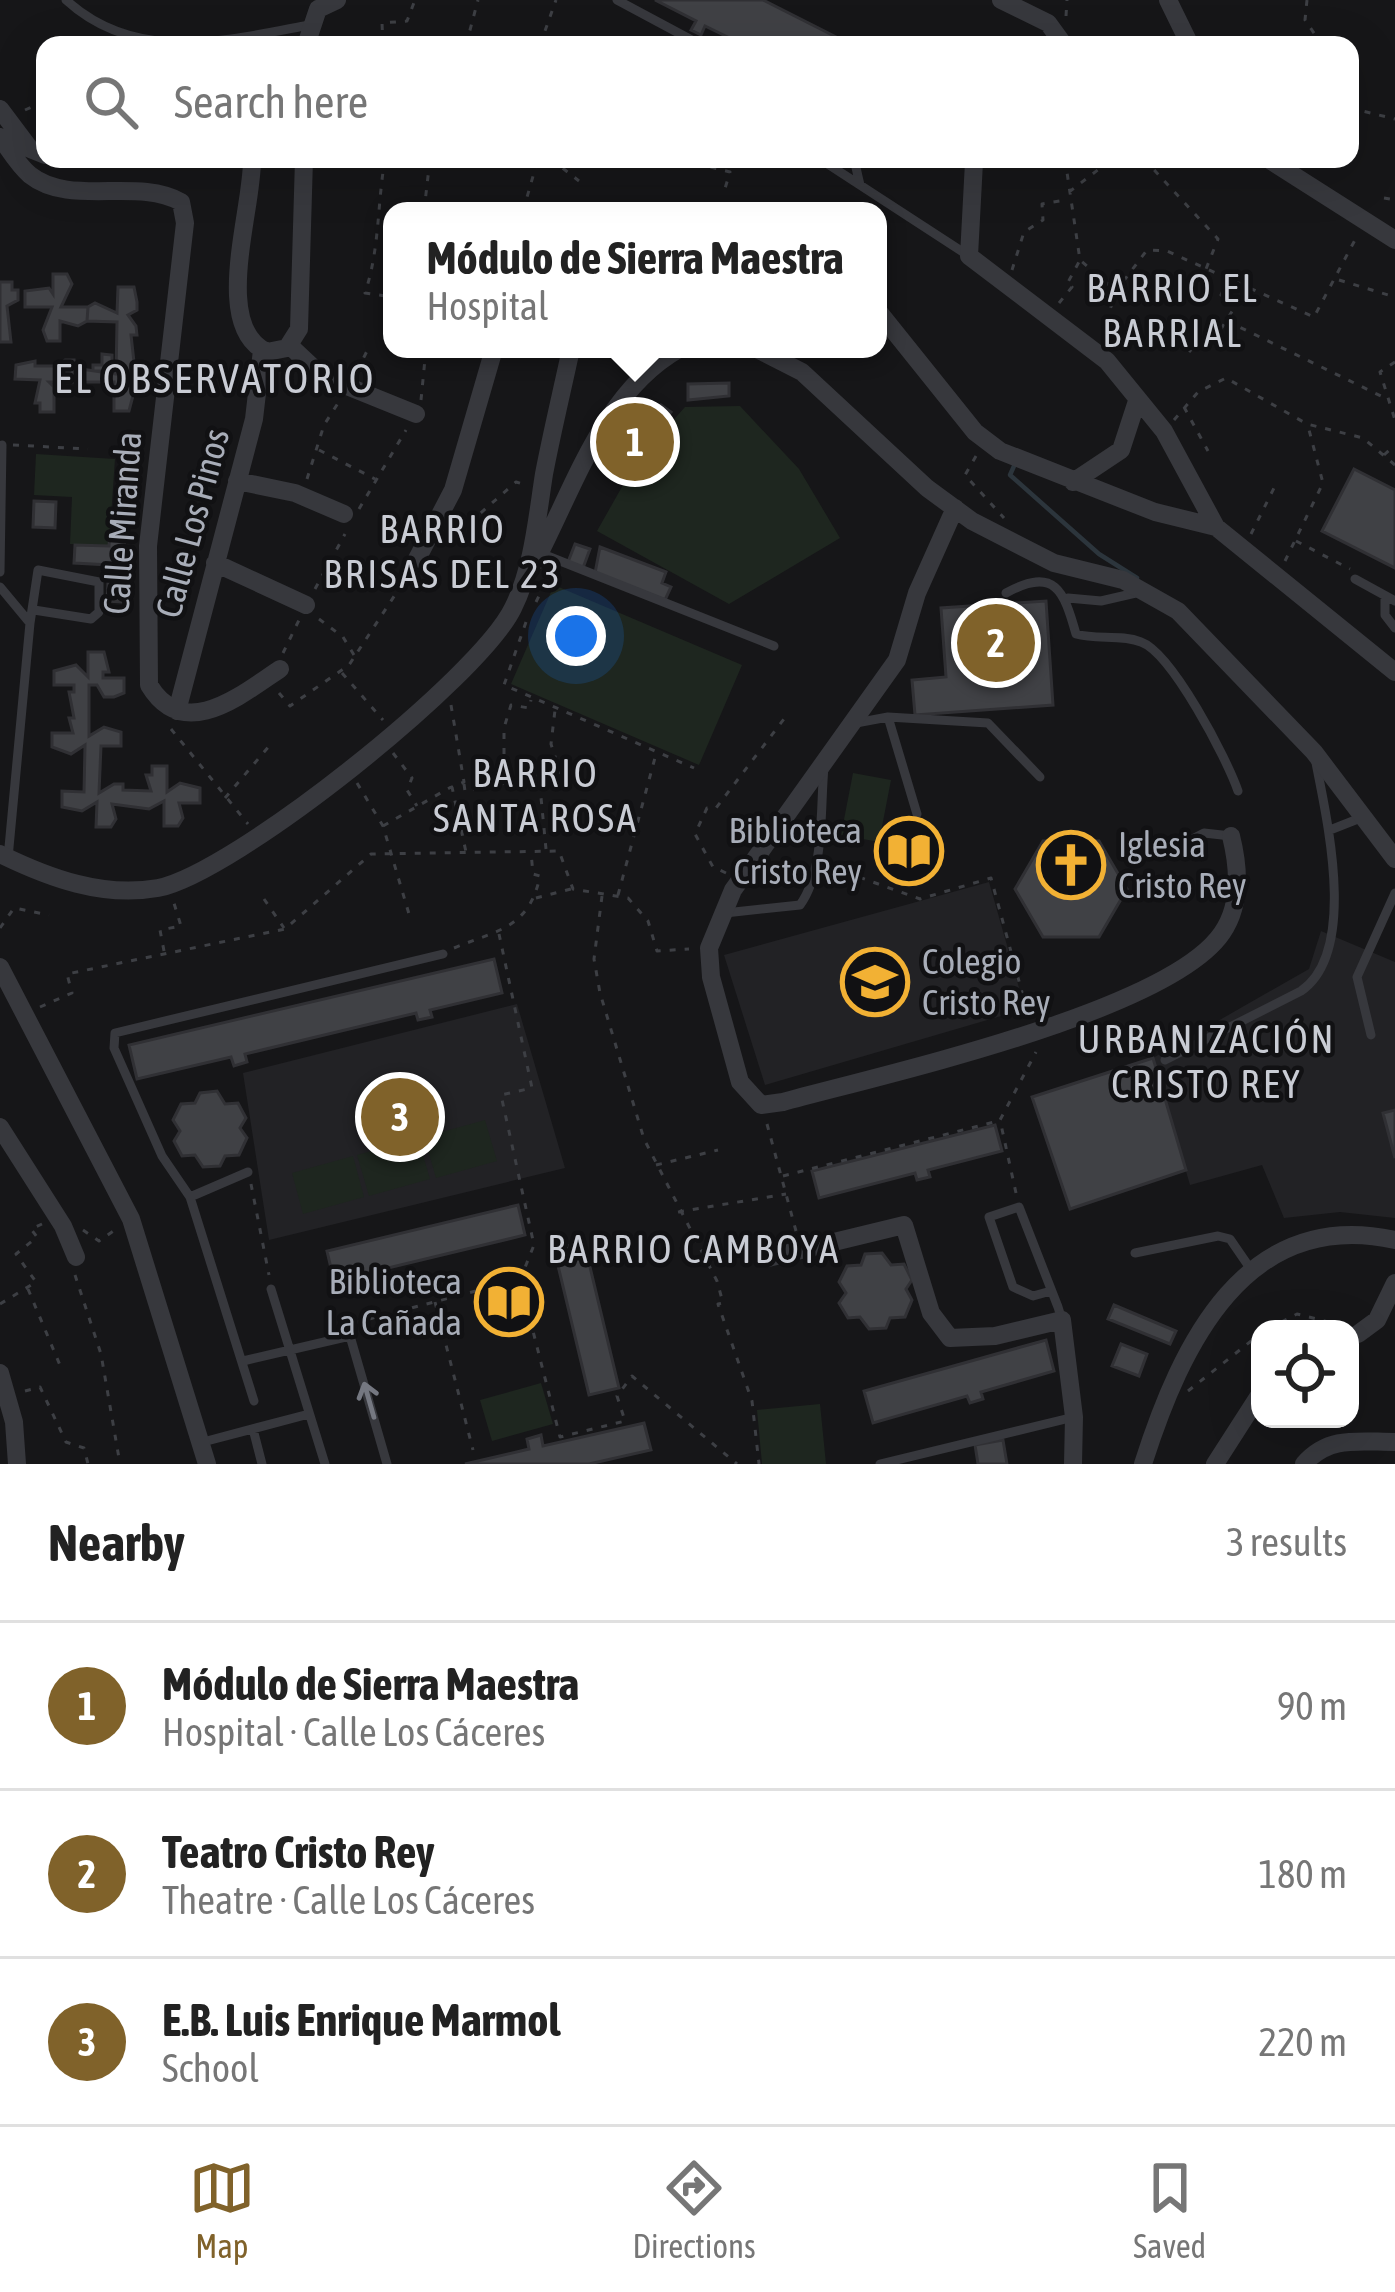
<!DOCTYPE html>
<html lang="en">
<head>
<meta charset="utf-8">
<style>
  :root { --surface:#fff; --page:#f2f2f2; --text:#222; --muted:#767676; --line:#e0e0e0; --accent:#80622a }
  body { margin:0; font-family:"Asap Condensed",sans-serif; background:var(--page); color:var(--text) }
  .controls { position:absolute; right:36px; bottom:36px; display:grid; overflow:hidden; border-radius:24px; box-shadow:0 12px 48px #0002 }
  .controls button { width:108px; height:108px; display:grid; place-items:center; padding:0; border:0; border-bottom:3px solid var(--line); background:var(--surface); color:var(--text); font:60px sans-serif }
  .you { position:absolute; left:576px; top:636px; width:42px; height:42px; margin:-30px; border:9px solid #fff; border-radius:50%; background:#1a73e8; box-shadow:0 0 0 18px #1a73e833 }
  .badge { display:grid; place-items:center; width:78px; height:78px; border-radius:50%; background:var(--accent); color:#fff; font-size:39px; font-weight:700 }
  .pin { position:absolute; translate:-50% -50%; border:6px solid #fff; box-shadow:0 3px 12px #0006 }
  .popup { position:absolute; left:383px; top:202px; width:504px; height:156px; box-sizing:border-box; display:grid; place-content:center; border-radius:24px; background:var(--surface); filter:drop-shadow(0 3px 9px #0005); font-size:39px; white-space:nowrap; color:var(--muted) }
  .popup b { font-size:45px; color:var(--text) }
  .popup::after { content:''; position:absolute; left:50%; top:100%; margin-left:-24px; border:24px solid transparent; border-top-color:var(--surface) }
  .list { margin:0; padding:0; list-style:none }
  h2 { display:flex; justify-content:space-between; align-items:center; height:156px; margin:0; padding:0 48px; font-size:51px }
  h2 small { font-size:39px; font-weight:400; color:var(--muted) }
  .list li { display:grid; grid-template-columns:78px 1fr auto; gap:36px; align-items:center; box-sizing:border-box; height:168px; padding:0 48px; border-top:3px solid var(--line) }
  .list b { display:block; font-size:45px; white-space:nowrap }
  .list p { margin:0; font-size:39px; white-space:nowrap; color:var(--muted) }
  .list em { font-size:39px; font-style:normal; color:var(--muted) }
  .icon { flex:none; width:66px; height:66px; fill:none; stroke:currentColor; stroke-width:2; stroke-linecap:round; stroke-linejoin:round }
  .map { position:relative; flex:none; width:1395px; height:1464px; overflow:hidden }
  .search { position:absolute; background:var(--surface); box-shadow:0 12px 48px #0002; left:36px; right:36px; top:36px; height:132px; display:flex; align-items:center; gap:30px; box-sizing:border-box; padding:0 42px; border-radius:24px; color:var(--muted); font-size:45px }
  .sheet { height:660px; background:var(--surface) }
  nav { display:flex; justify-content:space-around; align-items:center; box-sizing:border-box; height:168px; border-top:3px solid var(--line); background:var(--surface); font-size:33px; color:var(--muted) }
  nav a { display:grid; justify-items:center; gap:6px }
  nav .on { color:var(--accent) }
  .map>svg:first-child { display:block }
  .built { fill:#222225 }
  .green { fill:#1e261f }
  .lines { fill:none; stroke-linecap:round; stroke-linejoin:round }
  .stream { stroke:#2c353c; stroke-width:4.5 }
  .building { fill:#404145; stroke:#303034; stroke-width:3 }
  .path { stroke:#3d3f44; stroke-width:3; stroke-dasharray:6 9; stroke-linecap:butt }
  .lane { stroke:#37383d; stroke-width:9 }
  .street { stroke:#37383d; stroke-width:18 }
  .oneway { stroke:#757881 }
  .labels { text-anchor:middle; stroke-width:9; stroke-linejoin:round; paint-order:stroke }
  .street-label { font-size:36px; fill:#a8adb8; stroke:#111113 }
  .poi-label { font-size:36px; fill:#a8adb8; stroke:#111113; text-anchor:end }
  .neighbourhood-label { font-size:39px; letter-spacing:3px; fill:#c9ccd4; stroke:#111113 }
  .quarter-label { font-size:42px; letter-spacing:3px; fill:#c9ccd4; stroke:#111113 }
</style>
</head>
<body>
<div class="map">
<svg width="1395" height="1464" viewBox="0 0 1395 1464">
  <rect width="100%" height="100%" fill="#161618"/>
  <path class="built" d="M989 882 1025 1009 765 1085 724 955Z
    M1321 931 1395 962V1218L1340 1212 1284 1218 1262 1165 1190 1185 1153 1058 1309 969Z
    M517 1004 565 1168 269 1240 243 1073Z"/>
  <path class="green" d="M740 406 799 469 840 538 729 604 597 531 636 462 685 407Z
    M36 454 115 459 109 546 70 544 72 497 34 495Z
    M554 585 742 665 699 765 511 684Z
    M853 773 891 780 879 842 841 835Z
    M485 1120 497 1161 436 1178 424 1137Z
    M418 1138 430 1179 369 1196 357 1155Z
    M353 1156 364 1197 303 1214 292 1173Z
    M541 1383 553 1424 492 1441 480 1400Z
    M820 1404 826 1464H762L757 1410Z"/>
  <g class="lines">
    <path class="stream" d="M1014 466 1010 475 1099 554 1137 578"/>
  </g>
  <path class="building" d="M655 0H763L852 45H744L705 26 701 35 691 30 696 21Z
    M53 274H67L72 284 61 307H88L87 321 78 326 60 321V341H47L43 330 52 307H25V291L49 288 53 294Z
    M0 282H12V290H18V300L7 306 11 342H0Z
    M118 287H134L137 302V310L128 315 136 326 137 335H131L135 371 125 376V383L135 388 129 411H114V382H74V368L116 374 117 322 87 321 88 307 95 303 117 313Z
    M102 354 112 355V371H93V365H102Z
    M65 360H74V382H49L54 387V412H40V403H35L40 380 15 379 16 365 35 361V366H57Z
    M729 383V396L688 400V384Z
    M661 405 671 412 625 470 619 472 607 452 627 411 647 423Z
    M1354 469 1395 490V568L1322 531Z
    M34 501 56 502 55 528 33 527Z
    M110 532 125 533 121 602 107 601 109 565 74 563 75 545 109 546Z
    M575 544 590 549 583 568 568 562Z
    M600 547 666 572 662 583 671 587 665 600 595 573Z
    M1046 601 1053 705 915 715 912 680 946 677 941 608Z
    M88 652H104L109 672H103V678H124V693L114 697H104L97 685H89V736L104 727 121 732V746H101L99 793 114 784H123V790L151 791 146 775H152V766H167V792L180 783 200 788V803H179L183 818 178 826H164V801L149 809 112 804 116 819 111 827H96L97 802 82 811 62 807V791L84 792 85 745 71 754 52 747V733H73L69 718H74L69 692H74V685H54V671L76 665 88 677Z
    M1043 841H1099L1127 889 1099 937H1043L1015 889Z
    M494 959 502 993 430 1010 432 1017 418 1020 416 1013 245 1054 247 1062 234 1066 231 1057 137 1079 129 1045Z
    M1153 1058 1186 1170 1070 1209 1032 1097Z
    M217 1091 225 1104 238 1103 246 1118 240 1128 247 1138 239 1155 225 1156 220 1166 203 1167 195 1155 182 1156 174 1141 180 1131 173 1120 181 1104 195 1103 200 1093Z
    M1395 1110V1158L1383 1113Z
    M995 1125 1002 1151 928 1170 930 1177 917 1180 915 1173 819 1198 812 1171Z
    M518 1205 525 1235 334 1281 327 1251Z
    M584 1242 619 1388 589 1395 554 1249Z
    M882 1253 891 1265 904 1264 912 1280 906 1289 912 1300 905 1317 890 1318 886 1328 869 1329 860 1317 848 1318 839 1303 846 1293 839 1282 847 1266 861 1265 865 1254Z
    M1114 1305 1176 1331 1170 1344 1108 1319Z
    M1046 1340 1054 1371 981 1392 983 1399 970 1403 967 1396 873 1423 864 1391Z
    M1121 1344 1147 1354 1139 1376 1112 1366Z
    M644 1423 651 1450 589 1464H465L529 1449 527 1439 541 1435 543 1446Z
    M1003 1440 1007 1464H978L975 1445Z"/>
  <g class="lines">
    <path class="path" d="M1307 0 1305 20 1316 36 1315 45
      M1066 16 1067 0
      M383 45 382 23 407 21 415 0
      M466 45 478 0
      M540 45 556 0
      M1350 108 1395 119
      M25 110 45 101
      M385 159C377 205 380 248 365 293L392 297
      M551 159 579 181
      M606 159 698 164 730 172 723 195
      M1065 159 1080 260 1115 290
      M1144 159 1218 239 1206 269
      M1069 192 1103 166 1098 159
      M1384 198 1395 200
      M424 211 430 159
      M523 211 538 159
      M1012 270 1024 232 1043 220 1042 204 1066 200
      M1339 280 1395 297
      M1059 303 1072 287 1067 284 1080 260
      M1227 321 1385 398
      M1117 344 1120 337 1105 325 1116 291 1147 250 1167 251 1314 317 1356 238
      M1189 352 1212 325 1221 329 1236 305 1221 295 1226 283
      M1395 362 1380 372 1395 420
      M357 371 367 351
      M421 400 426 349
      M1184 407 1208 451
      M1174 420 1198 392 1226 378 1307 424 1363 438 1395 465
      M13 445 88 449
      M319 450 375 479
      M1384 455 1395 445
      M976 456 965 475 1004 518
      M307 479 324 425 340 400
      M359 509 406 430
      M1251 534 1277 482
      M446 537 451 539 516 482 523 484
      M1296 541 1350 569
      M1285 561 1323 483 1308 426
      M315 589 345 534
      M536 602 550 573
      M319 619 343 637 354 655
      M526 622 504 685 694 768
      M283 653 300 618
      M342 673 383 720
      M279 693 290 706 349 665 410 572
      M451 705 464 782 452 787 466 852
      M171 729 248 824
      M393 753 412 778 407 790 417 806
      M357 783 383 826 409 914
      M464 784 465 791 537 777
      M504 784V728L511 705 529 708 531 700
      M225 798 270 745
      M383 826 451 787
      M546 849 539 777 560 772 551 744 555 710
      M831 867 920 899 991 878 1029 1018
      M726 873 713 867 695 834 707 808H716L784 719
      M618 895 656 754
      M602 896 594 959 600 993 644 1139 717 1281 723 1303 718 1304 752 1401 759 1464
      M536 898 571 889
      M264 899 284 928
      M0 928 14 908 49 915
      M499 934 532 1088 501 1095 534 1245 520 1280 560 1437 625 1421 617 1396 632 1376 737 1464
      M454 948C497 930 529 929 540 876L533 874 531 852
      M164 951 160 930 181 926 173 900
      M40 1007 72 993 67 974 285 929 371 854 559 851 573 889 628 898 648 921 657 951 689 949
      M767 1124 796 1231
      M656 1165 718 1150
      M783 1176 998 1121
      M251 1184 269 1275
      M1016 1193 1000 1120 1036 1052
      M678 1212 786 1194
      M83 1230 99 1241 115 1230
      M75 1275 101 1354 120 1464
      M28 1289 62 1370
      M435 1302 473 1450
      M0 1304 36 1282 16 1254 37 1237 31 1229 42 1224
      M354 1323 518 1280
      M1268 1329 1297 1314 1341 1325
      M25 1391 40 1387 66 1442 84 1448 88 1464
      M1188 1391 1260 1334"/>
    <path class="lane" d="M66 0C136 64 224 41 309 25
      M617 0 701 45
      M820 159 969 256
      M854 159 860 185
      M540 553 774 646
      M0 572 2 445
      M1355 579 1395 601
      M0 587 30 623 8 858
      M1006 593C1055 566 1064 591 1076 634 1096 640 1121 634 1141 642 1172 653 1227 759 1238 791
      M1385 596V615L1395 628
      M1068 598 1101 601 1140 592
      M30 623 38 570 99 582V612L91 619 34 610
      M888 717 917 814
      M856 723 888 717 988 723 1040 777
      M1330 830 1363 817
      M1177 847 1204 833 1231 836
      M725 913 800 905C825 871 820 808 824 767
      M1371 1035 1357 977 1395 893
      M1165 1060 1301 991C1358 952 1327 820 1316 763
      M190 1197 248 1172
      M1135 1253 1218 1236 1230 1239 1252 1271
      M271 1289 325 1464
      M1051 1291 1033 1296 1013 1287 989 1217 1019 1207 1058 1307 1062 1320
      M243 1361 350 1336 387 1464
      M254 1401 190 1197 162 1156 114 1048 115 1033 443 954
      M253 1429 262 1464
      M203 1442 309 1414
      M880 1464 1074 1417"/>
    <path class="street" d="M1001 0 1048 23 1064 45
      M1168 0 1190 45
      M306 45 318 9 337 0
      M0 109 30 149 45 155
      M0 137C9 149 18 165 30 175 70 207 137 177 181 202L185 223 148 546 149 685C184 743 241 695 280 669
      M252 159C253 209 211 327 267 352L287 348 299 329 304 159
      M1268 159 1395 240
      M974 162 969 256 1107 361 1164 431 1216 527
      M688 211H712
      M878 311 975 432 1000 451 1155 512 1216 527 1395 672
      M289 345 322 376 416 414
      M757 349 802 372 927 488 972 521 1054 563 1123 580 1178 611 1314 752 1395 859
      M237 481 295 493 344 514
      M1073 482 1121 450 1137 401
      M955 508 917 593 897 660 733 890 709 948 711 977 740 1082 761 1105 783 1102C881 1075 1168 1012 1222 933 1242 904 1239 868 1231 836
      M417 559 453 490 494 349
      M535 562C574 488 603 392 679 349
      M215 563 306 605
      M177 711 254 419 262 350
      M0 854C49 878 103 898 158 888 234 873 479 678 513 608 533 568 537 518 544 474 552 432 562 391 571 349
      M0 967 131 1219 207 1464
      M0 1127 63 1226 76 1257
      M768 1258 904 1225 931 1313 950 1338 995 1336 1062 1320 1074 1417 1073 1464
      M1358 1334 1377 1320 1395 1283
      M0 1373 14 1422 17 1464
      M1143 1464C1181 1345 1245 1207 1395 1240
      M1215 1464 1260 1394
      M1304 1464C1329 1435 1360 1442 1395 1442"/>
  </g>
  <defs><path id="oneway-shaft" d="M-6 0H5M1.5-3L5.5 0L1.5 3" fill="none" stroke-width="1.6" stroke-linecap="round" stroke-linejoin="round" transform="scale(3)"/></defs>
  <use class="oneway" href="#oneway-shaft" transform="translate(369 1400) rotate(-106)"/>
  <defs>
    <g id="library-ring" transform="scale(3.45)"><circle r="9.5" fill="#111113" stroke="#f2b134" stroke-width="1.5"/><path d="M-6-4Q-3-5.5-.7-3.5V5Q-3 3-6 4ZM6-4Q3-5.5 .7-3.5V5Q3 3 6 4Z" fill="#f2b134"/></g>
    <g id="church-ring" transform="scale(3.45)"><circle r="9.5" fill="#111113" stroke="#f2b134" stroke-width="1.5"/><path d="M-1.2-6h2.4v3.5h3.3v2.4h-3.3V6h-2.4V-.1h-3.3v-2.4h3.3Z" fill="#f2b134"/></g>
    <g id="school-ring" transform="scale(3.45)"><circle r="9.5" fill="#111113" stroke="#f2b134" stroke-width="1.5"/><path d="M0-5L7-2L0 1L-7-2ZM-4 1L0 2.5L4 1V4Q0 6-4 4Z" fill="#f2b134"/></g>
  </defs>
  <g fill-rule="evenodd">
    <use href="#library-ring" x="909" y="851"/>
    <use href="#church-ring" x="1071" y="865"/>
    <use href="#school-ring" x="875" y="982"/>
    <use href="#library-ring" x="509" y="1302"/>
  </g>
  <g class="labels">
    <g class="street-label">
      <text transform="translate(122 523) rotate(-86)" y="13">Calle Miranda</text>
      <text transform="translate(192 523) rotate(-75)" y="13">Calle Los Pinos</text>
    </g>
    <g class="poi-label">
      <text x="862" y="843">Biblioteca<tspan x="862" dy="41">Cristo Rey</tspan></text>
      <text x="1118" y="857" text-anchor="start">Iglesia<tspan x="1118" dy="41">Cristo Rey</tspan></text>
      <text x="922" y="974" text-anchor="start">Colegio<tspan x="922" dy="41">Cristo Rey</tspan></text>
      <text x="462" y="1294">Biblioteca<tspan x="462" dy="41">La Cañada</tspan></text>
    </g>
    <g class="neighbourhood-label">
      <text x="1173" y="302">BARRIO EL<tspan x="1173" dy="45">BARRIAL</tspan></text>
      <text x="443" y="543">BARRIO<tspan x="443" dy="45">BRISAS DEL 23</tspan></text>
      <text x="536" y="787">BARRIO<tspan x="536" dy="45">SANTA ROSA</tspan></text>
      <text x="1207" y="1053">URBANIZACIÓN<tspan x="1207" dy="45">CRISTO REY</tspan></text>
      <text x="694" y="1263">BARRIO CAMBOYA</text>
    </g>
    <g class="quarter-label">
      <text x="215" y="393">EL OBSERVATORIO</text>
    </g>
  </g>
</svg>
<div class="controls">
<button><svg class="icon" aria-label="locate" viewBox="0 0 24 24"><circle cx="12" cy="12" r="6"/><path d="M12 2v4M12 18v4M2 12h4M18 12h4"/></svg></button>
</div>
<div class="you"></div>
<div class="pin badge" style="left:635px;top:442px">1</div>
<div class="popup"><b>Módulo de Sierra Maestra</b>Hospital</div>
<div class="pin badge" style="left:996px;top:643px">2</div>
<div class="pin badge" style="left:400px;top:1117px">3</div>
<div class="search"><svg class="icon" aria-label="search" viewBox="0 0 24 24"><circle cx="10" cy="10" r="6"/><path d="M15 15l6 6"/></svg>Search here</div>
</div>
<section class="sheet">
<h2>Nearby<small>3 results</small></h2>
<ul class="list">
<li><span class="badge">1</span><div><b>Módulo de Sierra Maestra</b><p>Hospital · Calle Los Cáceres</p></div><em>90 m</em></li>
<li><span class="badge">2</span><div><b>Teatro Cristo Rey</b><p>Theatre · Calle Los Cáceres</p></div><em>180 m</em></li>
<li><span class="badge">3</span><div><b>E.B. Luis Enrique Marmol</b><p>School</p></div><em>220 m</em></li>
</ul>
</section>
<nav>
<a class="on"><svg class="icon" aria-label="map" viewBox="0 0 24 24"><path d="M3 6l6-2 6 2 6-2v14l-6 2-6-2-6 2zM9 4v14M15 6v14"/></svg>Map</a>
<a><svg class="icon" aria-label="directions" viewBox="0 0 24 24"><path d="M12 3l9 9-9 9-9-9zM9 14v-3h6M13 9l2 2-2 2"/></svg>Directions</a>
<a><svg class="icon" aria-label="saved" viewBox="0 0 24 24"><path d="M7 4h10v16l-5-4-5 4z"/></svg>Saved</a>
</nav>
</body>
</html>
